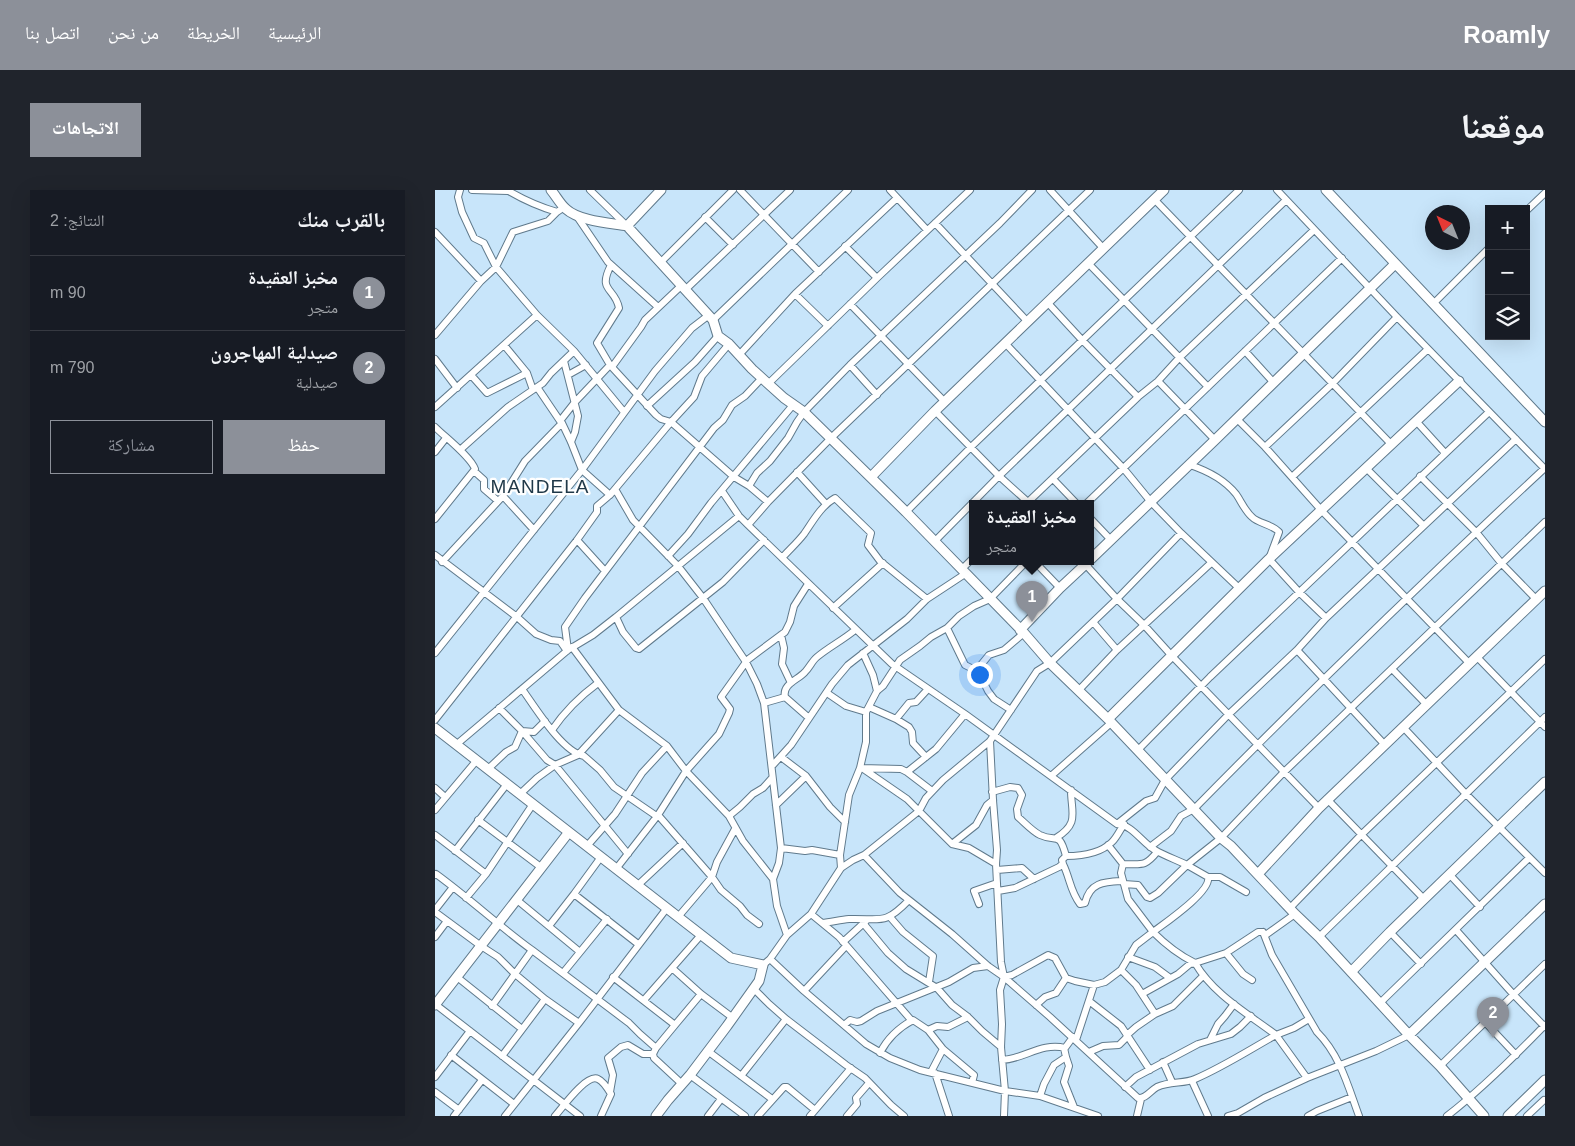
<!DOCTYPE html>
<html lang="ar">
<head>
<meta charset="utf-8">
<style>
  :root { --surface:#171b24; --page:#20242c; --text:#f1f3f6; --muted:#9ea1a6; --line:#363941; --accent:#8c9099 }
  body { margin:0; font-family:Helvetica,"Noto Naskh Arabic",sans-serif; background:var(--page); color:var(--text); direction:rtl }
  .controls { position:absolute; right:15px; top:15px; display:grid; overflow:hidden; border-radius:0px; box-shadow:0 5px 20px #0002 }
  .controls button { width:45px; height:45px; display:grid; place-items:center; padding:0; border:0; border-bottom:1px solid var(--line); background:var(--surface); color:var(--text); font:25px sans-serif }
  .compass { position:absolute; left:990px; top:15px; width:45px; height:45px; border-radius:50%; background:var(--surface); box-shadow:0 5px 20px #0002; rotate:317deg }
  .you { position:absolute; left:544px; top:484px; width:18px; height:18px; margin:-12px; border:4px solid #fff; border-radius:50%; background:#1a73e8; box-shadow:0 0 0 8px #1a73e833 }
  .badge { display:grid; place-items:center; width:32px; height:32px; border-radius:50%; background:var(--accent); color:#fff; font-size:16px; font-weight:700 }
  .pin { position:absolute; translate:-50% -41px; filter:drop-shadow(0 1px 2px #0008) }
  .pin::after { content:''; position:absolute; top:26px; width:18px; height:15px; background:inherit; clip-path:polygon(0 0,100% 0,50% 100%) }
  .popup { position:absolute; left:534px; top:310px; width:125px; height:65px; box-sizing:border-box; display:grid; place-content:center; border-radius:0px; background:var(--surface); filter:drop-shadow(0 1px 4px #0005); font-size:16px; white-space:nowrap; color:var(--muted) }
  .popup b { font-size:19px; color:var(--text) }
  .popup::after { content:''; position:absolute; left:50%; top:100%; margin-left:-10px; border:10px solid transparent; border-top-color:var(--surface) }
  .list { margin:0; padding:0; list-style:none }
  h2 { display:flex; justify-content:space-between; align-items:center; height:65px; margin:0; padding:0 20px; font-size:21px }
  h2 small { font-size:16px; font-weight:400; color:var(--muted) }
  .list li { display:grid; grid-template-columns:32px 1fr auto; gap:15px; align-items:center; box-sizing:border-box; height:75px; padding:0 20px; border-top:1px solid var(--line) }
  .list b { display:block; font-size:19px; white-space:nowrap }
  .list p { margin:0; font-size:16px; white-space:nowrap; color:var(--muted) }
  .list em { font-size:16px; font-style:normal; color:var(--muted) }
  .actions { display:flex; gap:10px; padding:15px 20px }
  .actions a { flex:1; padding:11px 0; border:1px solid var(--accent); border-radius:0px; text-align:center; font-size:18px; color:var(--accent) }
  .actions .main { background:var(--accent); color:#fff }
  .icon { flex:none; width:28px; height:28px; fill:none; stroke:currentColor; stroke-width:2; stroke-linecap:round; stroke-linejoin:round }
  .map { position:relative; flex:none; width:1110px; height:926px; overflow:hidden; direction:ltr; border-radius:0px }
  header { display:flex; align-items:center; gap:30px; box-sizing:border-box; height:70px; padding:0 25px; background:var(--accent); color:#fff }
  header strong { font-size:24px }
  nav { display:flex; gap:28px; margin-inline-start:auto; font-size:18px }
  .intro { display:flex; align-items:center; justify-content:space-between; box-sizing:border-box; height:120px; padding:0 30px }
  h1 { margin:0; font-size:35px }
  .button { padding:12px 22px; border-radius:0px; background:var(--accent); color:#fff; font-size:18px; font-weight:700 }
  main { display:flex; gap:30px; padding:0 30px }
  aside { flex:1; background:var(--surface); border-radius:0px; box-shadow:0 5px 20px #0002 }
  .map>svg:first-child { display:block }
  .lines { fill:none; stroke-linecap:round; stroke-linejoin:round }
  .street-casing { stroke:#607a8c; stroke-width:8 }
  .secondary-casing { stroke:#607a8c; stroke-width:11 }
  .street { stroke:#fff; stroke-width:6 }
  .secondary { stroke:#fff; stroke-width:9 }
  .labels { text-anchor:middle; stroke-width:4.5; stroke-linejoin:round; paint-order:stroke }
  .neighbourhood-label { font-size:19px; letter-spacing:1px; fill:#1f3848; stroke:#fff }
</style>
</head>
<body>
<header>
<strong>Roamly</strong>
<nav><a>الرئيسية</a><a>الخريطة</a><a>من نحن</a><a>اتصل بنا</a></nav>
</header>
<div class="intro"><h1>موقعنا</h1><a class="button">الاتجاهات</a></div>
<main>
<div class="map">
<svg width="1110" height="926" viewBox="0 0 1110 926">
  <rect width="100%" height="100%" fill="#c8e5fa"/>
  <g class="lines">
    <g class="street-casing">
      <path id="street" d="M25 0 23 7 27 22 39 48 49 53 61 77 102 125 139 161 189 222
        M37 0 73 1
        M72 0C87 9 105 17 122 22L125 20
        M155 0 192 36
        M305 0 384 82
        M455 0 492 40
        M615 0 668 58
        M842 0 962 127 1110 279
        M719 9 956 254
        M1091 21 1110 3
        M141 25 173 72 223 117
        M270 27 298 55
        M500 33 592 131
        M0 42 46 91
        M410 56 442 88
        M226 72 298 0
        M653 73 773 197
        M176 75C162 102 180 97 184 118L162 153 175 175 221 225 226 229 236 232 299 287 314 296 333 312
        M250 100 355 0
        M360 104 393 136
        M612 112 647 150 703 207
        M999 113 1054 58
        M415 114 510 212
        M278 130 413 0
        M0 145 46 91 61 77 78 42 113 31 122 22
        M570 153 689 279 716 312 746 343 805 399
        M69 155 92 183 98 200
        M810 161 839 193
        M304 165 360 104 462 8
        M0 169 22 198
        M129 171 143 226 140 242 136 252
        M415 175 442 205
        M177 177 206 137 210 130 247 95
        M36 185 52 203 92 183
        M133 185 151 175
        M723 191 780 250
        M334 193 442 88 535 0
        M102 197 125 231
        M212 216 260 172 283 146
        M0 217 102 125
        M500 221 564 286 594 313
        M802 229 830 257 887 321 1035 474
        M981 231 1010 263
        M127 233 136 252 147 280
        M0 237C10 247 36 267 40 279L0 329
        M830 257 897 194 962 127
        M25 260 73 217 108 193 116 183 139 161
        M0 262 11 248
        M755 275C773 281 789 289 801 304 806 311 810 321 817 327 824 334 837 334 844 342L834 369 864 402 891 428
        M931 278 988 335
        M147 280 175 305
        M39 281 49 290V299L63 311
        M362 282 391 314
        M985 286 1041 342 1067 374 1101 409
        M857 287 993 159
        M618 289 641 313
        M314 296 322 283 335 271 353 248 362 232 369 222 415 175 565 33 597 0
        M180 299 198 330 243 376 268 408 311 472 322 494 329 513 346 658 344 673 338 689 342 716 352 745 335 769 328 775
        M287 301 304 326 313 335 457 474 530 524 682 634C698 635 707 653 720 660 730 666 742 670 752 675L786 648 849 582 1110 332
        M68 306 99 340
        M592 313 703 207 723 191 744 168 879 40
        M652 313 907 68
        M471 322 536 257 804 0
        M656 329 676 350
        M313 335 333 312 395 249 655 0
        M142 350 170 381
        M499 352 564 286 851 10
        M0 365 82 427 101 444 116 450 125 451 132 461
        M233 366 253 344 276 313 358 215
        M347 368C354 360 362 353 369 344 378 331 386 316 400 308L436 343 433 355 445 371 492 409
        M599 371 625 398
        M7 372 68 306 90 271 127 233 125 231 140 212 175 175
        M650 374 682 409 709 435 737 466 884 618
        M526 380 538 368
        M398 418 448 373
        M181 427 188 442 201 458 204 459 288 392 329 350
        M658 432 682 460
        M512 438 530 475 538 479 545 485 553 501 559 509 576 520
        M346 445 349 458 347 474 356 493
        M137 457 184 520 232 556 251 581 294 626 308 651 338 689
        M133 460 130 437 150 408 279 238 288 230 297 215 310 206 327 188
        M862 460 950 555
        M0 463 147 280 220 181 257 138 274 125
        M428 463 438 485 442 501
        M1042 467 1110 537
        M311 471 350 442 355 432 359 416 373 394
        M957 479 992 515
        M541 481 554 465 569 460 589 443
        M87 499C100 517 127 562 149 566L165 580 179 597 220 625H223L277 687 286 700 305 716 312 725 324 734
        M644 500 682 460 776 373
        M392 503 411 516 431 522
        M350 507C347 494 363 490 370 482 375 477 377 471 382 467 394 457 408 450 420 440
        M329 513 350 507 374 528
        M434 517 461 529 474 537 477 542 478 553 491 567
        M64 518 87 541 112 570 120 575 193 664
        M461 529 474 513 481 512 493 499
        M0 530 142 350 162 322V316L175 305 236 232 259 207 267 186 294 154
        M968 537 1030 603 1110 683
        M117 540C130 521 144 507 163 493
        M555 551 558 610 562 660 561 674 566 772 569 787 565 800 567 834 566 857 570 901 569 926
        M22 554 133 460 158 445 181 427 304 326
        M703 560 775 487 1054 222
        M346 567 371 586 395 617 410 632
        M337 576 356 555 397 494 413 475 472 429 492 409 530 384
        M426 578 466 579 472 582 501 559 530 524
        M427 578 472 609 517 654 534 658 561 674
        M53 579 71 562 80 557 87 541 99 542 110 531
        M472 582 497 601
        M616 586 676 533
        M0 598 10 607
        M557 602 575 597 583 598 587 605 582 619 583 627C590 633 597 641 605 645 622 653 624 640 631 666
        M85 604 102 588 120 575 143 565 184 520
        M892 609 989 709
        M341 615 371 586
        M0 620 42 570
        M294 626 305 617 318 604 328 598 337 588
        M43 630 107 678
        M682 634 711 611 720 608 730 590 793 525 862 460 891 428 1081 249
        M0 645 51 684
        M621 648C645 633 636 623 636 600
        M517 654 541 635 552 615 558 610
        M673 655 688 674 686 683 693 709 718 742C730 733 777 701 773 687L752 675 723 703 715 708 712 707 703 695 689 694
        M152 656 180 624 207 583 232 556
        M715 657 736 641 746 626 759 619C873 503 990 389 1110 278
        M346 658 370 661 377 660 405 665
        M20 661 72 594
        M429 665 465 703 474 710
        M628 674C635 688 635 701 645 714L650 713C655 692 669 692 688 691
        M688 674C707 674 710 677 722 662
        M406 678 405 665 414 605 425 578 431 552V522L442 501 448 496 465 470 485 456 496 447 512 438 524 426 539 416 555 409 592 371
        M181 679 223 625 251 581 284 544 294 523 295 519 286 507 311 472
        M562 680 587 678 599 689
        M0 685 1 684C34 708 64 736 97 760
        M1015 685 1045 717
        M773 687H785L811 702
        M203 695 248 653
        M563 701 580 698 624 677 628 674 627 670 631 666C646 666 666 663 677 652 682 647 685 640 689 634
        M139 704 166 667
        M31 708 51 684 98 614
        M82 710 145 762
        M544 714 539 701 562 693
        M855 718 926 645 1110 469
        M0 720 18 697
        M0 722 46 756 63 767 80 784 110 809 144 833
        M376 724 387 733C396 732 405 730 414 729 446 728 449 736 474 710L517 744 553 776 569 787 615 827 703 908C711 909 715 901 722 897 735 891 749 894 760 889 788 877 814 860 841 845L872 888
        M243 727 277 687 282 672 300 639
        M455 727 468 742 498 766 494 792
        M387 733 404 747 477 831
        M428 733 453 763 471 779 502 798 517 815 533 827 547 841 566 857
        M114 736 139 704 203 754
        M1021 740 1078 804 1110 837
        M828 742 837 765 882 842C905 865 913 896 924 926
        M955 742 986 774
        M352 745 376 724 406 678 418 670 429 665 484 621 491 608 508 590 555 551 602 481 615 473 682 409 746 343
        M0 747 12 731
        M884 747 1110 527
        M408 752 431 731
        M791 763 808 784 817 790
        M693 767 720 777 735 788
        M335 769 369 801 431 854 455 868 485 880 570 901 605 906 663 926
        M237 778 266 804 298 828
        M686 780 701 795 720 824
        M128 783 172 729
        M22 787 87 839
        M178 787 240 835 221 858
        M569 787 577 785 613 765 620 768 631 788 640 791 659 795 670 792 686 780 701 755 718 742C730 754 744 765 760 773L791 763 823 742H828L829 744H832L860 724
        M318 798 334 814 351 829 411 875 430 888 456 915 469 926
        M369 801 411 756
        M707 804 743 784 755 774 760 773C779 805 812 823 841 845L859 838 874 829
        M209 810 266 745
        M654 811 686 836 715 880
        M946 812 1094 668
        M0 814 145 926
        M601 815 610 807 621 803 631 788
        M57 816 97 760 194 833 205 844 221 858 218 864 219 868 247 894
        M1050 832 1081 865
        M240 835 266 804
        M409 835 415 830 422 832 426 831 442 821 514 792 538 778 553 776
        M493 840 508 859 539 885 537 893
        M641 850 659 795
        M775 850 783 834 790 826 799 814
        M274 862 337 909
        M654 862 668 856 684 855 691 848 692 845 701 837 720 824 738 816 768 786
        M445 863C452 849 465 837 478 830L493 840 502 836 513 837 533 827
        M16 865 79 914
        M67 866 110 809
        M631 867 634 876 629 892 639 917
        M567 870C589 869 607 852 630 858L638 847
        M728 872 737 892
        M1005 876 1110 774
        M496 882 508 859
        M500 883 514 926
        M255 885 310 926
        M306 886 351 829
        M0 887 35 841
        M757 891 773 926
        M690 897 701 887 763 854 796 844 805 837 816 826
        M0 902 24 920
        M175 902 178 885 173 868 186 857 193 855 208 864H218
        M605 906 609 894 619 875 631 867 629 858
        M19 926 47 890
        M70 926 144 833 232 718
        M120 926C127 918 152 883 163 889 168 891 173 899 176 904L166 926
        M273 926 286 909
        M323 926 349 897H352L380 920
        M375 926 416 878
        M412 926 422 914 421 908 434 893
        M702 926 706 909
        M793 926 803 923 829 908 872 888 941 861 974 845
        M873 926 882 921 917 907
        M1012 926C1047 899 1079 867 1110 835
        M1092 926 1109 910"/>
    </g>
    <g class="secondary-casing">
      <path id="secondary" d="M116 0C121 6 125 14 131 19 144 31 175 33 192 36L226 0
        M891 0 1110 232
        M192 36 278 130 283 146 294 154 317 179 349 208 369 222 471 322 589 443 615 473 673 529 786 648 796 656 860 724 884 747 974 845 1005 876 1049 926
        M436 287 500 221 729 0
        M656 369 780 250 960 74
        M585 440 625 398 654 371
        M673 529 834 369 1024 191
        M0 538 296 768 328 775 324 791 292 836 255 885 233 910 221 926
        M823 684 884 618 1110 401
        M916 782 955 742 1110 592
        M0 815 134 642
        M974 845 1110 714
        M1073 926 1110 890"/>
    </g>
    <use href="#street" class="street"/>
    <use href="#secondary" class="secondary"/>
  </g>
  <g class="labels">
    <g class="neighbourhood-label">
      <text x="105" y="303">MANDELA</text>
    </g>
  </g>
</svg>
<div class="controls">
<button>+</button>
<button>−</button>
<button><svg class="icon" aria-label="layers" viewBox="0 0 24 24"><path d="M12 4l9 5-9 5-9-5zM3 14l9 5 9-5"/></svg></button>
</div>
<svg class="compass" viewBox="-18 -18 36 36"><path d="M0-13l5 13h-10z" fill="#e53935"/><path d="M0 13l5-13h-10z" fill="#9ea1a6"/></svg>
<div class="you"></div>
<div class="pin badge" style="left:597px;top:432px">1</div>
<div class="popup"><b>مخبز العقيدة</b>متجر</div>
<div class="pin badge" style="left:1058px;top:848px">2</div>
</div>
<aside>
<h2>بالقرب منك<small>النتائج: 2</small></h2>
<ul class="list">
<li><span class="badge">1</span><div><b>مخبز العقيدة</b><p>متجر</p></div><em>90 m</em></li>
<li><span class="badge">2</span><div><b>صيدلية المهاجرون</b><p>صيدلية</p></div><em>790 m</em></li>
</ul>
<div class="actions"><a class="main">حفظ</a><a>مشاركة</a></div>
</aside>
</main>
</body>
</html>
